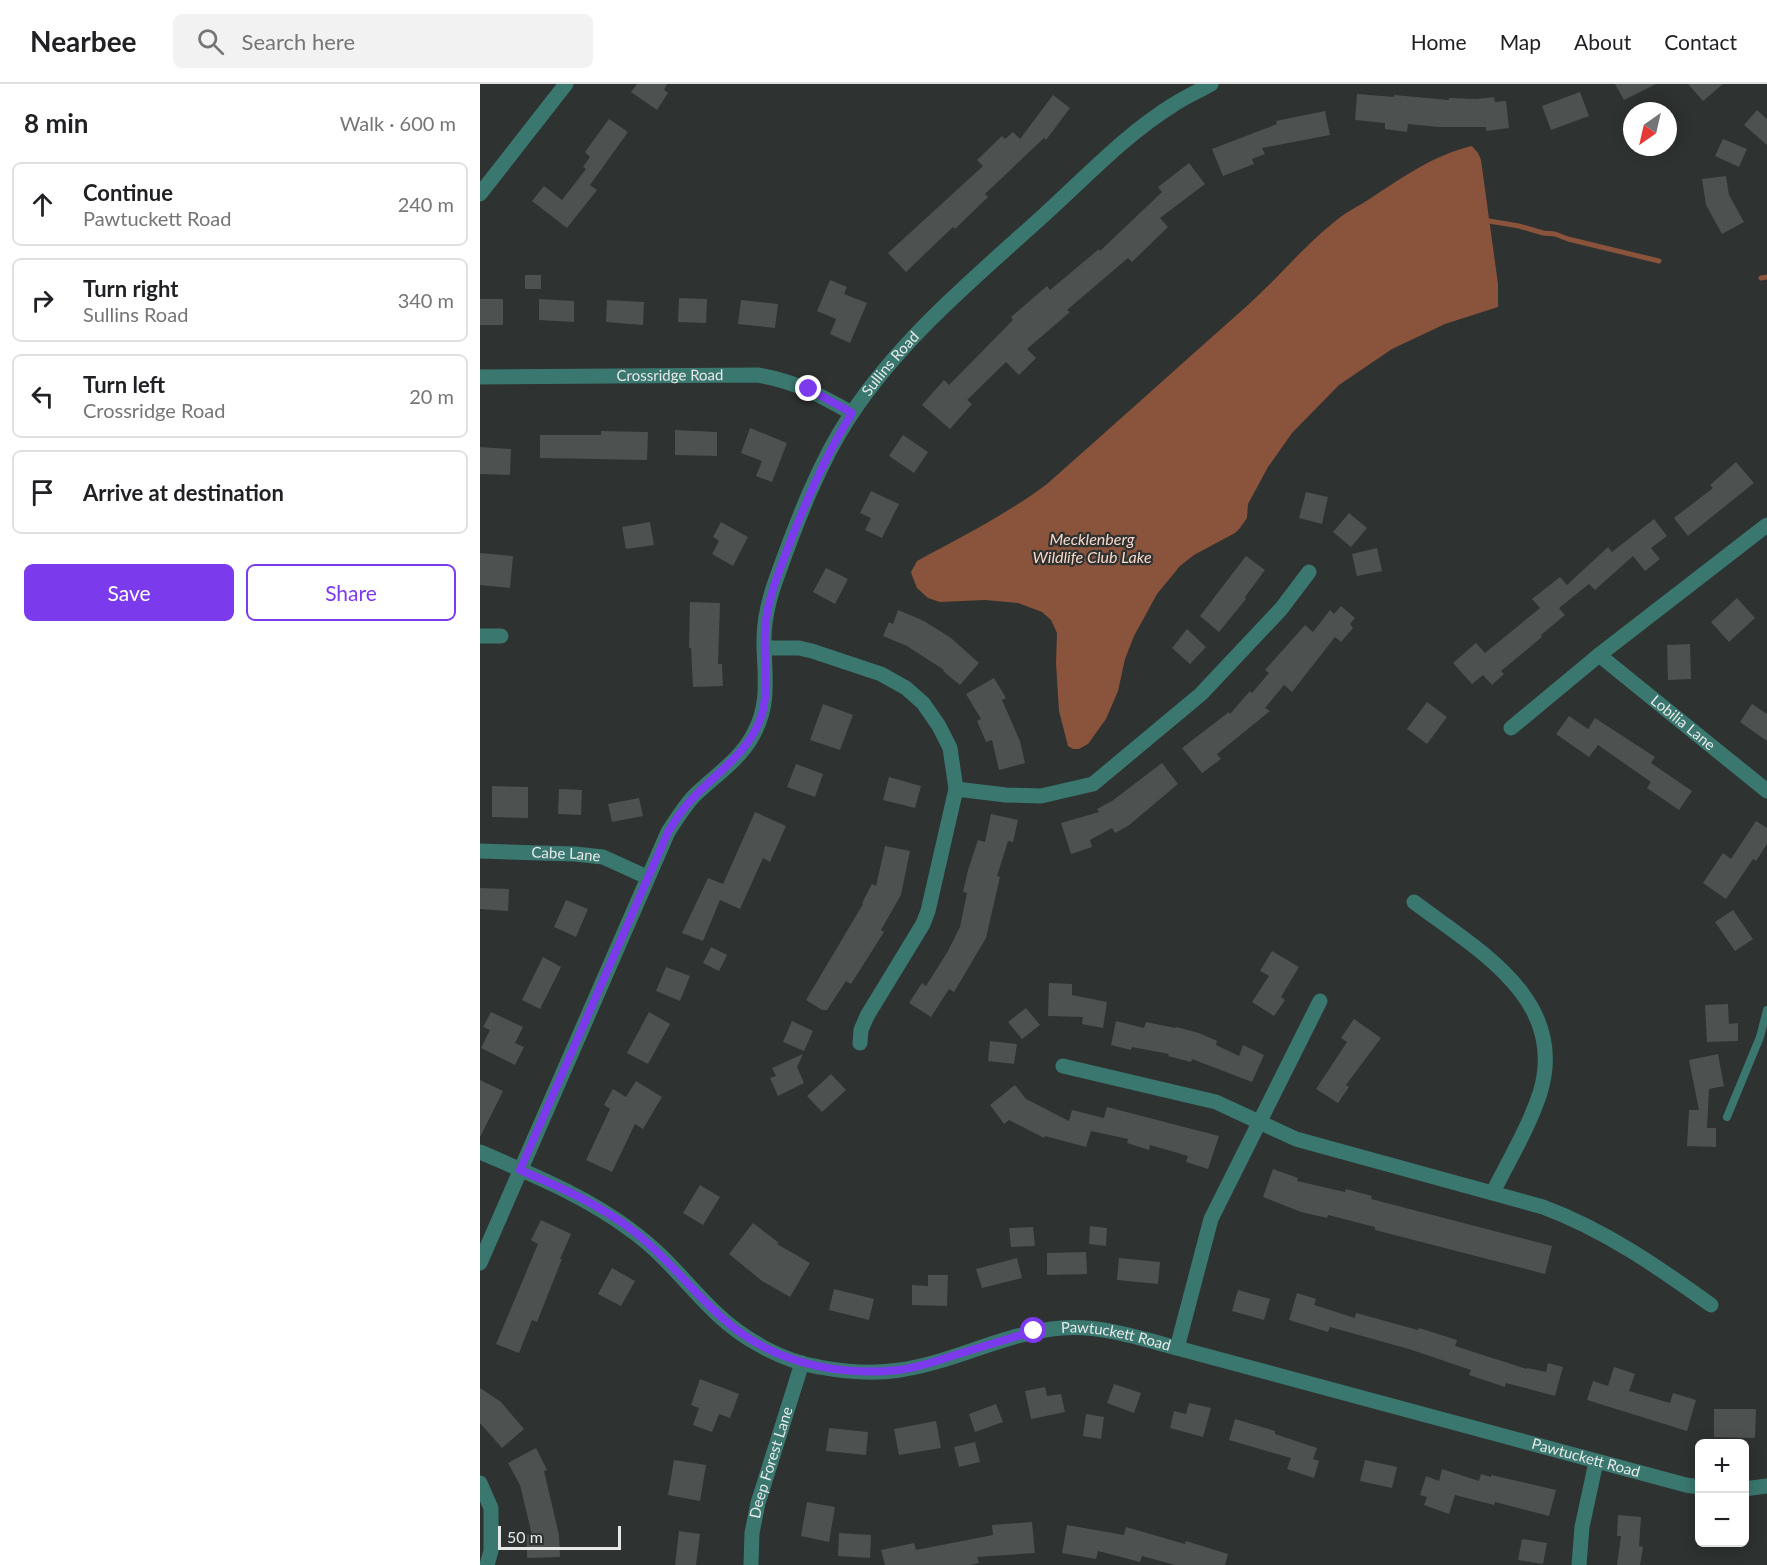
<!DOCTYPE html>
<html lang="en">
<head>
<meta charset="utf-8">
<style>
  :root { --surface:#fff; --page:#f2f2f2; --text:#202124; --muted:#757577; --line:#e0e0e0; --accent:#7c3aed }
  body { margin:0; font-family:Lato,sans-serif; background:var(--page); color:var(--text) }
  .controls { position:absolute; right:18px; bottom:18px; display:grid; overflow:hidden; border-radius:9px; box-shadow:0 3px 15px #0003 }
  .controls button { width:54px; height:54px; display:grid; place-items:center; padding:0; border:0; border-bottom:2px solid var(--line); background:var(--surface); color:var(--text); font:30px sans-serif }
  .compass { position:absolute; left:1143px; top:18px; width:54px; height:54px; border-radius:50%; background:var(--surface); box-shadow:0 3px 15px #0003; rotate:214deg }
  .scale { position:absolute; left:18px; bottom:15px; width:123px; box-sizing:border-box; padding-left:6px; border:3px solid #e6e9e8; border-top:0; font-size:16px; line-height:21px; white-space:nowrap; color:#e6e9e8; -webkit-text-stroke:4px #2e3231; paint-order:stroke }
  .stop { position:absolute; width:18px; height:18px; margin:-14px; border:4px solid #7c3aed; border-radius:50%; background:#fff }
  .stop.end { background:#7c3aed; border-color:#fff; box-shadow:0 2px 6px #0008 }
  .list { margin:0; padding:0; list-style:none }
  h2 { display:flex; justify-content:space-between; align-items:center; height:78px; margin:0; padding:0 24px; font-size:26px }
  h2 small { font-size:20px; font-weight:400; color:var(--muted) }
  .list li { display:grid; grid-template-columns:39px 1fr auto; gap:18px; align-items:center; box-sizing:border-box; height:84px; margin:0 12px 12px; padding:0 12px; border:2px solid var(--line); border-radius:9px }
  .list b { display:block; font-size:22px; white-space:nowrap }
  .list p { margin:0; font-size:20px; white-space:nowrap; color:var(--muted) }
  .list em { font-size:20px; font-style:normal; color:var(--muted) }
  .actions { display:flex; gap:12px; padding:18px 24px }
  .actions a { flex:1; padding:14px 0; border:2px solid var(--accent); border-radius:9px; text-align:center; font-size:21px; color:var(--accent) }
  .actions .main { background:var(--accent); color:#fff }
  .icon { flex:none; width:33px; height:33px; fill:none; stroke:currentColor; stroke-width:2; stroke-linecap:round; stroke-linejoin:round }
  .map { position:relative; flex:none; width:1287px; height:1481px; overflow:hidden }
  header { display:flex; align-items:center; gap:36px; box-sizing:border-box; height:84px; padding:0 30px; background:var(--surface); border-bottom:2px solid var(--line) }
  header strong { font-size:28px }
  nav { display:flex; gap:33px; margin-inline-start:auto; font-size:21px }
  .search { width:420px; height:54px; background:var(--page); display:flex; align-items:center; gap:15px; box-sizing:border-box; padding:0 21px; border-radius:9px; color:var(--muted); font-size:22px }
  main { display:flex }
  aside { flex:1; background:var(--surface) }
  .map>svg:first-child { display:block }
  .water { fill:#8a533b }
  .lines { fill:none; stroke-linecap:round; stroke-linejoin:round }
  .stream { stroke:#8a533b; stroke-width:5 }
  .building { fill:#4d5150 }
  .service { stroke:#3a776f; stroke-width:8 }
  .minor { stroke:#3a776f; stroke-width:15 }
  .tertiary { stroke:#3a776f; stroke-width:15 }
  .route { stroke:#7c3aed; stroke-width:8 }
  .labels { text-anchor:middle; stroke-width:4.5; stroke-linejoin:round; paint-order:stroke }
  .street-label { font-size:15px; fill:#e6e9e8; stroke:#2e3231 }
  .water-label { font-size:16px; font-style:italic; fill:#fad6c7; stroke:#2e3231 }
</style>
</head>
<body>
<header>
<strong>Nearbee</strong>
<div class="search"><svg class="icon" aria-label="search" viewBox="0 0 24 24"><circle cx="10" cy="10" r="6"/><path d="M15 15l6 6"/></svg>Search here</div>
<nav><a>Home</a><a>Map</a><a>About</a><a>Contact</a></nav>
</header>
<main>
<aside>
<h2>8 min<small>Walk · 600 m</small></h2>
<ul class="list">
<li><svg class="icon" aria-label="ahead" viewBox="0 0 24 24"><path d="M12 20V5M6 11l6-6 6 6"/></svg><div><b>Continue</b><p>Pawtuckett Road</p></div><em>240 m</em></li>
<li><svg class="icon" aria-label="right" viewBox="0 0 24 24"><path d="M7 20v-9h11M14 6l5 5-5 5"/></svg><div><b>Turn right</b><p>Sullins Road</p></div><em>340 m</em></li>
<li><svg class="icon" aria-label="left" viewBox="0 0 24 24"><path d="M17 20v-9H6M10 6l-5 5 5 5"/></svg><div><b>Turn left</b><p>Crossridge Road</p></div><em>20 m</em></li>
<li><svg class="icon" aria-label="arrive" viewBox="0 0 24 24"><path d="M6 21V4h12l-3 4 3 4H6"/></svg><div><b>Arrive at destination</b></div></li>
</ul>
<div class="actions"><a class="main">Save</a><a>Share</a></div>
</aside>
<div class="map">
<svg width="1287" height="1481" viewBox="0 0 1287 1481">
  <rect width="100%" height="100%" fill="#2e3231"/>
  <path class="water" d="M992 62 998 69 1001 76 1018 200V223L965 240 912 265 859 301 812 349 788 383 768 420 767 434 760 444 755 449 714 471 700 482 677 510 654 552 645 575 638 607 626 635 608 660 599 665H593L588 662 579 627 576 579 577 549 571 536 562 528 538 519 505 516 460 518 448 514 437 504 433 494 431 488 437 477C481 453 527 430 567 400 635 340 701 280 768 221 797 195 822 164 853 139 864 129 879 122 891 114 923 93 954 71 992 62Z"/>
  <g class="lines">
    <path class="stream" d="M1003 136 1039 142 1063 149 1075 150 1088 155 1179 177
      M1281 194 1287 193"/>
  </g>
  <path class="building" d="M157 0H187L184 6 188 9 177 26 151 8Z
    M1135 0H1176L1144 16Z
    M1208 0H1243L1223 17Z
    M1100 8 1109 32 1071 46 1062 22Z
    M877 10 914 13V11L969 16V14L996 15 1014 13 1015 18 1026 17 1029 44 1006 47V43H958L928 40 927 48 905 45V39L875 36Z
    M573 11 590 24 566 56 564 54 505 110 508 113 475 145 473 143 426 188 408 169 503 82 497 76 522 52 525 55 533 48 540 55Z
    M1277 26 1287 35V61L1264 41Z
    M845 27 850 51 782 64 785 70 772 75 774 80 743 92 732 65 797 40 796 37Z
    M129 35 148 48 110 101 117 106 87 144 52 117 64 102 82 116 106 85 103 83 110 73 105 68Z
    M1243 55 1267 65 1259 83 1235 72Z
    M709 79 725 100 680 134 688 143 652 178 648 174 587 226 590 228 547 265 556 274 539 291 526 278 487 316 492 320 470 345 442 321 464 296 469 301 533 236 531 233 567 202 570 206 619 165 620 167 682 108 678 103Z
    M1246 92 1249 111 1264 138 1242 150 1226 121 1222 95Z
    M45 191H61V205H45Z
    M350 196 367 203 364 210 387 219 370 259 350 250 356 235 337 227Z
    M199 214 227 215 226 239 198 238Z
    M0 215H23V241H0Z
    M59 215 94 217V238L59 236Z
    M127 216 164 218 163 241 126 238Z
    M261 216 298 220 295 244 258 240Z
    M270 344 307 359 292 398 276 392 282 377 261 369Z
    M195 346 237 348V372L195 371Z
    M121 347 168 348 167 376 60 374V351H121Z
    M423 351 448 368 434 389 409 372Z
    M0 363 31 365 30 391 0 390Z
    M1256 378 1274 399 1208 452 1194 434 1233 404 1230 401Z
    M391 407 419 420 402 454 385 446 391 434 380 429Z
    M826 408 848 413 842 440 819 434Z
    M869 429 887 444 871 463 853 448Z
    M1174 435 1187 452 1171 464 1180 475 1165 487 1153 472 1115 506 1109 500 1079 524 1085 531 1061 551 1062 553 1021 587 1024 590 1012 601 1003 591 992 600 973 579 996 559 1005 569 1060 524 1052 515 1080 493 1087 501 1128 463 1132 468Z
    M170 438 174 461 146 465 142 443Z
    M241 438 268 453 253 482 232 470 239 457 233 453Z
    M897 464 902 487 877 492 872 470Z
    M0 469 33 472 30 504 0 501Z
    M766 472 785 486 765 513 766 515 739 548 720 532Z
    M346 484 368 495 355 520 333 508Z
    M1257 514 1275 534 1249 558 1231 538Z
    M210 518 240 519 238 580H242L243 602 213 603 211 564H209Z
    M861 522 875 534 870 540 873 544 861 558 855 553 812 608 804 601 785 624 790 627 737 670 741 675 722 689 702 664 749 628 750 630 770 607 772 609 789 589 785 586 825 541 833 548 850 526 854 530Z
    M418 526 444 537 471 554 499 579 480 601 463 587 464 586 427 562 403 552 409 538 413 540Z
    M707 545 726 563 710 580 692 564Z
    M1210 560 1211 595 1188 596 1187 561Z
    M514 594 526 614 522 616 540 657 545 679 519 686 512 656 506 658 497 637 501 635 486 610Z
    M947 618 967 633 947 660 927 645Z
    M343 620 373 631 360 666 330 656Z
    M1272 620 1287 630V657L1260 638Z
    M1089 632 1108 645 1115 634 1175 673 1171 679 1212 707 1199 726 1167 704 1171 698 1118 661 1109 673 1076 650Z
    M682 679 698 700 648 742 635 749 632 744 610 756 612 763 591 770 581 739 619 728 617 725 632 717Z
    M316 680 343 690 335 713 307 703Z
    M409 693 441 702 435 724 403 716Z
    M12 702 48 703V734L12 733Z
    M79 705 102 706 101 731 78 730Z
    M159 714 163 732 132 738 128 720Z
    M275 728 306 742 290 778 283 774 260 825 240 816 223 857 202 849 228 794 243 800Z
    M511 730 538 736 533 758 528 757 517 792 520 793 506 854 474 908 469 905 451 933 429 919 442 899 446 902 468 867 480 843 487 809 483 808 488 786 498 756 505 758Z
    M1276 737 1287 744V760L1276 777 1273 775 1246 815 1223 799 1243 769 1251 775Z
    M405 762 430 767 421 811 401 846 404 848 371 900 366 897 347 926H342L326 916 383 820 382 819 392 800 396 802Z
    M0 804 29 805 28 827 0 825Z
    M86 816 108 825 96 853 74 843Z
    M1253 826 1273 855 1255 867 1235 838Z
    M231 863 247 871 239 887 223 879Z
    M792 867 819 883 801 913 805 916 794 932 772 918 789 892 780 887Z
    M63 873 81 883 60 925 42 916Z
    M186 883 210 892 200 917 176 907Z
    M569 899 592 900V911L627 918 623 944 602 940 603 933 568 932Z
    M1248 920 1249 940 1258 939V957L1227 958 1225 921Z
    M546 924 560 941 542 955 528 938Z
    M11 928 43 943 35 959 44 963 35 981 1 964 10 946 3 943Z
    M169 928 190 940 168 980 147 969Z
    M874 935 901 954 866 1001 869 1003 858 1019 836 1005 867 958 861 954Z
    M312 937 333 947 324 967 303 958Z
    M636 937 664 944 666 938 695 944 696 943 719 949 737 957 736 961 759 972 763 961 784 971 772 998 712 975 711 978 688 972 689 970 652 963 651 966 631 961Z
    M510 957 537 960 534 980 508 977Z
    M323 970 317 983 324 999 298 1012 290 994 296 992 292 984Z
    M1238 970 1244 1002 1229 1005 1227 1044H1236V1063L1207 1062 1209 1026H1219L1209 976Z
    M351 990 366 1006 342 1028 327 1012Z
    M0 996 23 1007 0 1053Z
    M156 997 182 1013 163 1045 155 1040 132 1088 106 1076 130 1025 124 1021 133 1005 146 1013Z
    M535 1001 546 1015 589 1037 592 1026 624 1034 627 1023 739 1052 728 1085 706 1078 708 1072 670 1061 669 1066 647 1059 648 1055 611 1047 606 1063 565 1052 564 1054 529 1036 524 1040 510 1021Z
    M793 1085 818 1094 817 1097 865 1108 866 1105 892 1112 891 1115 1072 1162 1065 1190 895 1146V1143L848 1131 847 1134 821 1128 783 1113Z
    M220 1101 240 1113 223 1141 203 1129Z
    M61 1136 91 1150 80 1175H82L57 1238 52 1236 39 1269 16 1260 58 1160 51 1156Z
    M273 1139 299 1159 297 1160 330 1179 310 1213 282 1197 249 1170Z
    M610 1142 627 1144 626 1162 609 1160Z
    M553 1143 555 1162 531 1163 529 1144Z
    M606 1168 607 1190 567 1191V1169Z
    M537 1174 542 1194 502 1204 496 1185Z
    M639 1174 680 1178 678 1200 637 1196Z
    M132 1184 155 1197 141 1222 118 1210Z
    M448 1191H468L467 1222 432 1221V1201L448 1202Z
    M354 1205 394 1215 389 1236 349 1226Z
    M758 1206 790 1215 784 1236 752 1227Z
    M817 1209 836 1215 834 1221 875 1234 876 1229 938 1246 939 1244 977 1256 975 1262 1047 1285V1284L1066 1288 1068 1279 1083 1283 1075 1312 1026 1299 1025 1303 989 1291 991 1286 932 1266 850 1243 848 1248 809 1236Z
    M1134 1283 1155 1290 1149 1307 1190 1319 1193 1309 1216 1316 1207 1347 1107 1316 1113 1297 1128 1302Z
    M220 1295 259 1310 250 1334 239 1330 232 1348 213 1341 219 1324 211 1321Z
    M634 1300 661 1309 654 1329 627 1319Z
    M565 1303 567 1312 581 1310 585 1328 551 1335 545 1307Z
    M0 1304 21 1318 44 1345 22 1364 0 1339Z
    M709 1319 731 1324 723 1353 690 1344 694 1327 706 1330Z
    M516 1320 523 1338 495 1348 489 1330Z
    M1234 1325H1276L1275 1354 1234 1353Z
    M606 1330 624 1333 621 1355 603 1352Z
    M755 1335 795 1347V1350L837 1364 833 1375 839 1377 834 1394 807 1385 811 1374 749 1356Z
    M456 1337 461 1364 419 1371 414 1345Z
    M349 1344 388 1348 386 1371 346 1367Z
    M495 1358 500 1378 479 1383 474 1363Z
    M56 1364 67 1386 64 1387 79 1451 80 1473 47 1474V1451H52L40 1401 28 1379Z
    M194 1376 226 1381 220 1417 188 1411Z
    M885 1376 917 1383 912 1404 880 1397Z
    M962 1385 999 1397 1001 1390 1011 1393V1391L1076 1406 1069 1432 1015 1418 1014 1421 975 1411 969 1430 944 1421 947 1413 940 1411 946 1392 959 1397Z
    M327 1418 355 1423 349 1458 321 1452Z
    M1138 1431 1161 1433 1159 1462 1163 1463 1160 1481H1137L1141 1452H1137Z
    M552 1438 555 1469 497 1473 499 1479 490 1481H405L401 1466 434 1459 436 1466 513 1451 512 1441Z
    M587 1441 644 1451 646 1443 705 1460 706 1457 748 1470 745 1481H695L662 1472 660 1478 618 1467 616 1475 582 1469Z
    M199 1447 220 1450 216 1481H195Z
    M359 1449 391 1451 390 1474 358 1472Z
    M1042 1455 1067 1459 1063 1480 1038 1476Z"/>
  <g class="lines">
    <path class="service" d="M1247 1033 1280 953 1287 926"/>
    <g class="minor">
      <path d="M0 110 86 0"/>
      <path id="s1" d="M0 293 278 291C317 298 337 310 372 329"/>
      <path d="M0 552H21"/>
      <path d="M284 564H319L332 567 401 590 426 604 443 619 459 642 470 664 476 705 448 827 443 840 387 932 381 946 380 959"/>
      <path id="s2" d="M1119 571 1287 707"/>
      <path d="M1031 644 1119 571 1287 441"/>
      <path d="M476 705 526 711 561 712 613 700 721 610 801 525 829 488"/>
      <path id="s3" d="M0 767 95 770 123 773 167 793"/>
      <path d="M934 818C996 865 1089 915 1060 1009 1049 1043 1029 1076 1013 1108"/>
      <path d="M583 982 736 1018 816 1055 1063 1123C1125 1146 1178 1183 1231 1221"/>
      <path id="s4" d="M0 1068C53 1091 106 1112 152 1147 184 1170 208 1202 236 1229 263 1255 302 1277 339 1283 366 1288 394 1290 420 1286 475 1278 526 1248 582 1244 621 1241 660 1254 697 1264L1206 1401 1220 1403"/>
      <path d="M697 1264 731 1135 840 917"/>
      <path d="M0 1399 11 1424V1467L7 1481"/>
      <path d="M1264 1405 1287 1402"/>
      <path id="s5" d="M271 1481 272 1449 278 1419 322 1279"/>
      <path d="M1099 1481 1102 1443 1116 1378"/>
    </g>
    <path class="tertiary" id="s6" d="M0 1179 188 748C196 736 203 724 213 713 233 693 260 676 273 651 291 619 284 590 284 556 284 533 290 511 298 490 317 437 339 379 370 332 422 253 496 193 564 131 606 93 646 50 693 21 705 13 719 7 731 0"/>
  </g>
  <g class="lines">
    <path class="route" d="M329 305 372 329C345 372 325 419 307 466 299 488 289 512 286 536 281 569 292 603 280 636 267 670 236 689 212 715 202 725 195 737 188 748L40 1086C80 1103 121 1121 156 1149 186 1173 209 1203 237 1229 285 1276 352 1293 418 1286 437 1284 457 1277 475 1271 501 1263 528 1255 554 1247"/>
  </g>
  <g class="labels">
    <g class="street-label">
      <text dy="5" stroke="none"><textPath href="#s6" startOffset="1005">Sullins Road</textPath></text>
      <text dy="5" stroke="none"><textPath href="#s1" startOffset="190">Crossridge Road</textPath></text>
      <text dy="5" stroke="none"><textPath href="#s2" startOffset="108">Lobilia Lane</textPath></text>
      <text dy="5" stroke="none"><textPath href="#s3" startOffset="86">Cabe Lane</textPath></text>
      <text dy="5" stroke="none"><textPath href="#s4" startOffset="711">Pawtuckett Road</textPath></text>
      <text dy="5" stroke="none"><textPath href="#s4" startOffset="1197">Pawtuckett Road</textPath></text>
      <text dy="5" stroke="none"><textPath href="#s5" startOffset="105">Deep Forest Lane</textPath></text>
    </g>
    <g class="water-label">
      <text x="612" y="461">Mecklenberg<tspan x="612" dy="18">Wildlife Club Lake</tspan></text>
    </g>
  </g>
</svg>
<div class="controls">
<button>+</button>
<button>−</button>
</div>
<svg class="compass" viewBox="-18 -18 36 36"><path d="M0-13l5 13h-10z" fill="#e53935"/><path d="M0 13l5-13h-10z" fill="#757577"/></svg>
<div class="scale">50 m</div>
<div class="stop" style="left:554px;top:1247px"></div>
<div class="stop end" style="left:329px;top:305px"></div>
</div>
</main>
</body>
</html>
